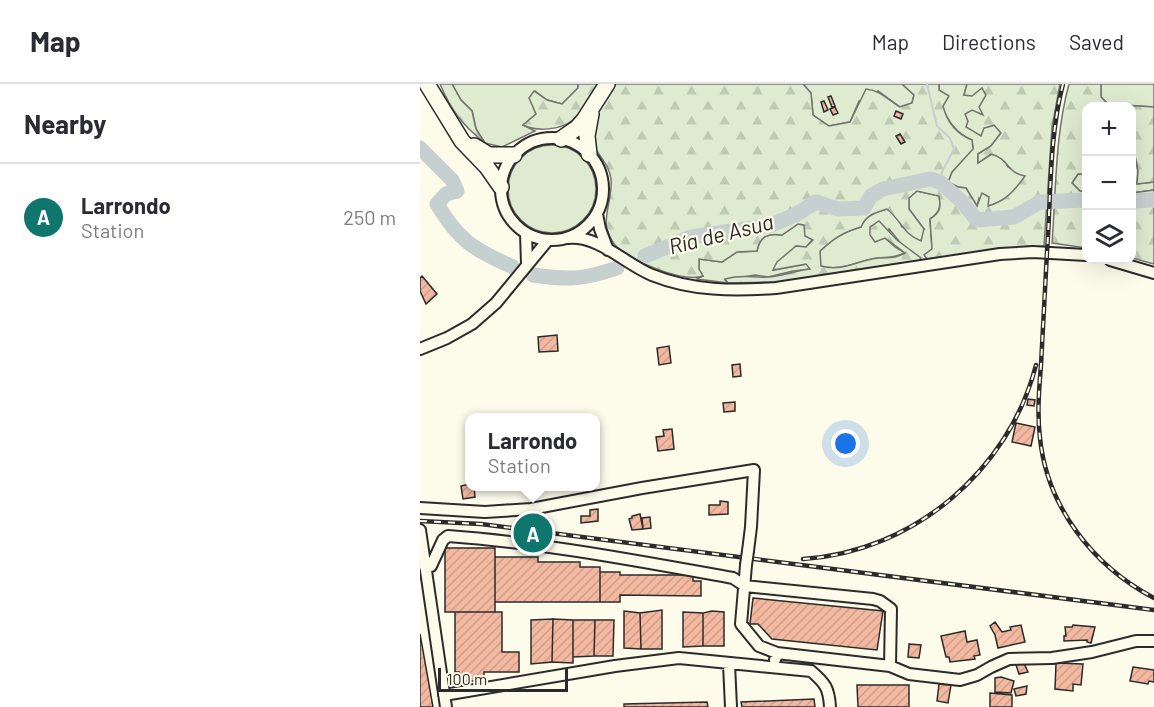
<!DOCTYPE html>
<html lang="en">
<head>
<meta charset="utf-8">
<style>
  :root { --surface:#fff; --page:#f2f2f3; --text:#2b2b33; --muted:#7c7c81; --line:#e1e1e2; --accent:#0f766e }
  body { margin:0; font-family:Barlow,sans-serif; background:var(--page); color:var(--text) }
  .controls { position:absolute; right:18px; top:18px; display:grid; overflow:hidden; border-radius:12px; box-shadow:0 6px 24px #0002 }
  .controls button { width:54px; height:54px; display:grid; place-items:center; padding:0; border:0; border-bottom:2px solid var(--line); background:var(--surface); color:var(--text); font:30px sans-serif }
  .scale { position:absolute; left:18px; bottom:15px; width:130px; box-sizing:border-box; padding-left:6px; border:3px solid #2b2b2b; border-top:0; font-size:16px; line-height:21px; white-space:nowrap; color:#2b2b2b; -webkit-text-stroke:4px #fdfbea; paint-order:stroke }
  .you { position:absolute; left:426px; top:360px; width:21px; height:21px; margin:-15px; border:4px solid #fff; border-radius:50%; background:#1a73e8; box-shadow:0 0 0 9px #1a73e833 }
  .badge { display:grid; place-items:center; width:39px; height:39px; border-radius:50%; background:var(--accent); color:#fff; font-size:20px; font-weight:700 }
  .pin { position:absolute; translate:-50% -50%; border:3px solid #fff; box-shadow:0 2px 6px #0006 }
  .popup { position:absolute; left:45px; top:329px; width:135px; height:78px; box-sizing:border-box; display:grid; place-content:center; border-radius:12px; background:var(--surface); filter:drop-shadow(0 2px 4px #0005); font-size:20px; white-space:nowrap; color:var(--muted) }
  .popup b { font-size:22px; color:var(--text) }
  .popup::after { content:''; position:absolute; left:50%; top:100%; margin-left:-12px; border:12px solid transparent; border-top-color:var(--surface) }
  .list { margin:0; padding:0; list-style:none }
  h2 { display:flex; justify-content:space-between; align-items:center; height:78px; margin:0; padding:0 24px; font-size:26px }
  h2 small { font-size:20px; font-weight:400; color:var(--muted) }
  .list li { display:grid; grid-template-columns:39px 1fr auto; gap:18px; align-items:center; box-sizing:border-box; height:108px; padding:0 24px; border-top:2px solid var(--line) }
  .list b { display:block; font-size:22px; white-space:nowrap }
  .list p { margin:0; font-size:20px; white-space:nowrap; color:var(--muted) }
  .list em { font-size:20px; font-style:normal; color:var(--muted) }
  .icon { flex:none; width:33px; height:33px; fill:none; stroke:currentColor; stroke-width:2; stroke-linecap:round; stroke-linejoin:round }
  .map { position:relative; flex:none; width:734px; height:623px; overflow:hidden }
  header { display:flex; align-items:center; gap:36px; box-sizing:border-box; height:84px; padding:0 30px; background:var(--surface); border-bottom:2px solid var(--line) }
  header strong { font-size:28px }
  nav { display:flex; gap:33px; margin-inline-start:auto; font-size:21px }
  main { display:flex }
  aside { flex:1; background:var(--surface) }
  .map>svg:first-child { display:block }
  .green { fill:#deebd1; stroke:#74746e; stroke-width:1.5 }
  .forest { fill:url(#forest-firs); stroke:#74746e; stroke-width:1.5 }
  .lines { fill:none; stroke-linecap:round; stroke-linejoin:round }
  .stream { stroke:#c7d0d0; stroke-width:2 }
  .river { stroke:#c7d0d0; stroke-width:15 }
  .building { fill:url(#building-hatch); stroke:#2b2b2b; stroke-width:1.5 }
  .minor-casing { stroke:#2b2b2b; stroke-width:14 }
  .highway-casing { stroke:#2b2b2b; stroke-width:18 }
  .minor { stroke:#fdfbea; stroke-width:10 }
  .highway { stroke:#fdfbea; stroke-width:15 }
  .rail-casing { stroke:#2b2b2b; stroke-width:4.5 }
  .rail { stroke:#fdfbea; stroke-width:2; stroke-dasharray:7; stroke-linecap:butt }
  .minor-bridge-casing { stroke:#2b2b2b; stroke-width:14; stroke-linecap:butt }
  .minor-bridge { stroke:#fdfbea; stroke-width:10 }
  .labels { text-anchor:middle; stroke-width:4.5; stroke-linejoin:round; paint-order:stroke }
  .water-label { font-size:22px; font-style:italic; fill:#2b2b2b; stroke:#fdfbea }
</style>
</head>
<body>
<header>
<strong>Map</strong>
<nav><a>Map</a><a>Directions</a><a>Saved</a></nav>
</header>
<main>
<aside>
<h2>Nearby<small></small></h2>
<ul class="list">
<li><span class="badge">A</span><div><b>Larrondo</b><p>Station</p></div><em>250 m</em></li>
</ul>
</aside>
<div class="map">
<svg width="734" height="623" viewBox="0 0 734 623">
  <defs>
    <pattern id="forest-firs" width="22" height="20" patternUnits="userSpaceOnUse" patternTransform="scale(1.5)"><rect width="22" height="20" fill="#deebd1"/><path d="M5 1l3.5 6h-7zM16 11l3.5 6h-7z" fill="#bfcab4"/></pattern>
    <pattern id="building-hatch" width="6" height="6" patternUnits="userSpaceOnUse" patternTransform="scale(1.5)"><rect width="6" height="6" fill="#f2b8a0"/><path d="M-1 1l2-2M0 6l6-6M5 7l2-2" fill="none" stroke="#d09e8a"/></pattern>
  </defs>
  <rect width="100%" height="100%" fill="#fdfbea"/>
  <path class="green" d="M32 0H158V4L142 20 127 16 115 7 110 14 116 30 103 41 115 47 82 63 65 59 56 45 52 27 41 16Z
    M383 0H482L494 11 492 19 480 23 458 7 439 17 430 38 409 42 393 31 391 9Z
    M519 0H547L544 11 562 3 566 11 563 31 546 30 548 38 564 44 575 41 581 49 571 62 558 70V79L572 70 582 73 588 83 606 92C595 107 585 118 567 122L559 114 557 122 546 104 538 103 528 98 532 88 553 64 552 56C530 47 519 24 519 0Z
    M681 0H734V23L688 20 681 13Z
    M88 105a44 44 0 1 1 88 0a44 44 0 1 1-88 0Z
    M712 69 715 71 718 87 717 100 734 98V106L712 109Z
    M658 90H666V108L660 107 652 99Z
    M497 107 519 112C521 123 520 128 510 135L512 165 505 171 507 175 497 179 469 145 465 154 475 163 485 169C475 174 468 173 457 174 437 177 421 188 400 182V167C413 155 423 148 441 143 446 131 454 129 467 125L477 132 482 143 504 145 489 125V114Z
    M378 140 385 141 393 155 386 163 376 162 354 186 387 180 391 185 373 187 348 193 335 191 305 196 308 199 277 195 283 192 279 186V175L302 178 317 168 337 167C340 152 348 149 362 151Z"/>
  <path class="forest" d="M20 0H32L41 16 52 27 56 45 65 59C42 41 31 26 20 0Z
    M158 0H178C171 11 163 27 153 36 140 46 117 48 103 41L116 30 109 14 114 7 127 16 142 20 158 4Z
    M196 0H383L391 9 393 31 409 42 430 38 446 5C462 7 466 15 480 23L492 19 494 11 482 0H519V6L529 12 523 22C527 38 537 50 552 56L553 65 532 88 528 98 538 103 546 104 557 122 562 109 569 113 568 122C585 118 595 106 605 92 585 88 590 75 571 70L558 79V70L571 62 581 49 574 41 564 44 561 52 546 43 548 37 545 30 552 26 563 31 559 23 566 11 562 4 552 12 544 11 547 0H640L632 43 624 162 507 175 504 171 512 165 510 135C521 128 521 123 519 112L497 107 489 114V125L504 145 501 157C484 151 480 135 467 125 454 129 446 131 441 143 423 148 413 155 400 167L401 182C421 188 437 177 457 174 468 173 475 175 485 169L465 154 455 158 450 151V143L459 137 477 156 501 174 497 179 360 198 308 199 305 195C324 190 330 194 348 193 360 193 377 186 390 185L386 180 353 186 357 178 376 162 386 163 393 156 385 152 384 141 378 140 362 151C348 149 340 152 337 167L317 168 302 178 279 175V185L283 192C264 199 209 177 195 161 192 157 188 149 187 145 183 133 193 111 191 95 189 82 183 77 177 67 164 44 183 18 196 0Z
    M649 0H681V13L688 20 734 23V98L717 100 718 87 715 71 712 69V22H666V90H658L652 99 660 107 666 108V164L632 159C636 107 635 51 649 0Z
    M734 106V180L712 174V109Z"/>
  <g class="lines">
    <path class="stream" d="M507 0 517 42 530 54 534 65 522 88 520 98"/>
    <path class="river" d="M0 64 32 96 37 107 26 110 17 120C38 156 54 166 93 183
      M712 117 734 116
      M225 172 271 153 351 141 375 131 396 118 418 125 444 124 451 112 463 105 510 95 520 98 541 117 557 136 594 133 620 118 666 116
      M113 191C148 196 162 196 197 184"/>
  </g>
  <path class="building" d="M411 12 415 22 412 23 408 13Z
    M404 17 408 26 404 28 401 18Z
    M415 23 418 29 413 31 410 25Z
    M476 27 483 30 481 35 474 32Z
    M480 50 485 58 481 60 476 52Z
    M2 192 17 210 6 220 0 207V194Z
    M137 251 138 267 119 268 118 253Z
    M249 262 251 279 239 281 237 264Z
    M320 280 321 292 313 293 312 281Z
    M608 315 615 316 614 322 607 321Z
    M315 318V327L304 328 303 319Z
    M596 339 615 343 611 362 592 358Z
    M252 345 254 365 238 367 236 353 244 352 243 346Z
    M50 400V402H54L55 413 43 415 41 402Z
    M300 417 308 418V430L289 431V421H300Z
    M178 425V437L161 439V432H170V426Z
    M220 430 223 445 212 446 209 435 212 434V432Z
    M230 433 231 444 223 445 222 434Z
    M25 464H75V528H25Z
    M75 473H118V478H160V483H180V518H75Z
    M180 488H200V491H273V497H281V512L200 511V518H180Z
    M333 514 463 527 457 566 352 555 338 540H330Z
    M242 526V565H221L220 529Z
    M204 527 220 529 221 565 204 564Z
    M292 527 304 528V562H283V529Z
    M35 528H82V568H99V588H64V597H39V588H35Z
    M263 528 283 529V562L263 563Z
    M133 535 153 536V579L132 578Z
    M133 535 132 578 111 580V536Z
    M153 536H175L174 572 153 573Z
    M175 536H194L193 572H174Z
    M575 538 582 548 591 546 590 543 601 541 605 558 578 564 575 551 570 542Z
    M653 541 675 543 671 559 667 558V556L644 557V552H646L645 543H652Z
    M545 547 547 558 557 556 560 571 554 572 555 575 530 578 529 573H526L521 552Z
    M0 550 13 623H0Z
    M489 560 501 561 499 574 488 573Z
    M603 577 608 588 599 590 595 578Z
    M636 579 663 580 661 601 653 600V607L635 605Z
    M713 583 734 586V598L729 597 728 600 710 597Z
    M581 593 594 597 591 609 575 608V594Z
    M519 600 531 601 528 619 517 617Z
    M437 601H489V623H438Z
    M607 602 606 610 596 612 594 605Z
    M570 609 592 611V623H570Z
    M394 615 395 623H322L321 618Z
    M287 618 288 623H204V620Z"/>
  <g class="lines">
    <g class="minor-casing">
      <path id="minor" d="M81 105a51 51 0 1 1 102 0a51 51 0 1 1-102 0Z
        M177 130 180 145 188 166
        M106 149 107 180
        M148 154C179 151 205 180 232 191 272 207 313 207 356 204L580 170 613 168 666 171
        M690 176 734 189
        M0 265 27 254 52 240 76 219 128 156
        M0 424 65 428 111 425 222 404 334 386 331 443 328 467
        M0 446 26 623
        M326 481 321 540 339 562 357 569 355 576
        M5 483 11 482 23 456 28 452C124 459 218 477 313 494L325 502 453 515 460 517 471 525 470 582 357 569
        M309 580 311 623
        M470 582 489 590 540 596 557 591 571 583 589 575 632 574 672 568 716 557H734
        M24 611 195 582 259 574 391 587C405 599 409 604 410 623"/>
    </g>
    <g class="highway-casing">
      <path id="highway" d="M7 0 42 57 67 83 81 103
        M141 55 157 44 164 36 187 0
        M54 62 69 71H94
        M169 70 167 52 171 30"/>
    </g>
    <use href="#minor" class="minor"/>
    <use href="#highway" class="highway"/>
    <g class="rail-casing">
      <path id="rail" d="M643 0C629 54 631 112 627 168 625 205 623 243 621 281 619 305 617 330 620 354 627 423 673 482 734 514
        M0 437 61 440 734 526
        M383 475C493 468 589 387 616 281"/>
    </g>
    <use href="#rail" class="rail"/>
    <g class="minor-bridge-casing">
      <path id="minor-bridge" d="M326 481 328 467"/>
    </g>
    <use href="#minor-bridge" class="minor-bridge"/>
  </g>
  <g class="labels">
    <g class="water-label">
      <text transform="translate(301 150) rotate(-14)" y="8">Ría de Asua</text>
    </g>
  </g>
</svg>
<div class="controls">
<button>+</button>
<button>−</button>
<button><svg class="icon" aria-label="layers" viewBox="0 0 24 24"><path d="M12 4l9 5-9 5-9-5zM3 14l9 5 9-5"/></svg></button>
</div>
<div class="scale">100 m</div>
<div class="you"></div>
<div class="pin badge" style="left:113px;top:449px">A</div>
<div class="popup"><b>Larrondo</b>Station</div>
</div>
</main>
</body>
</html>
